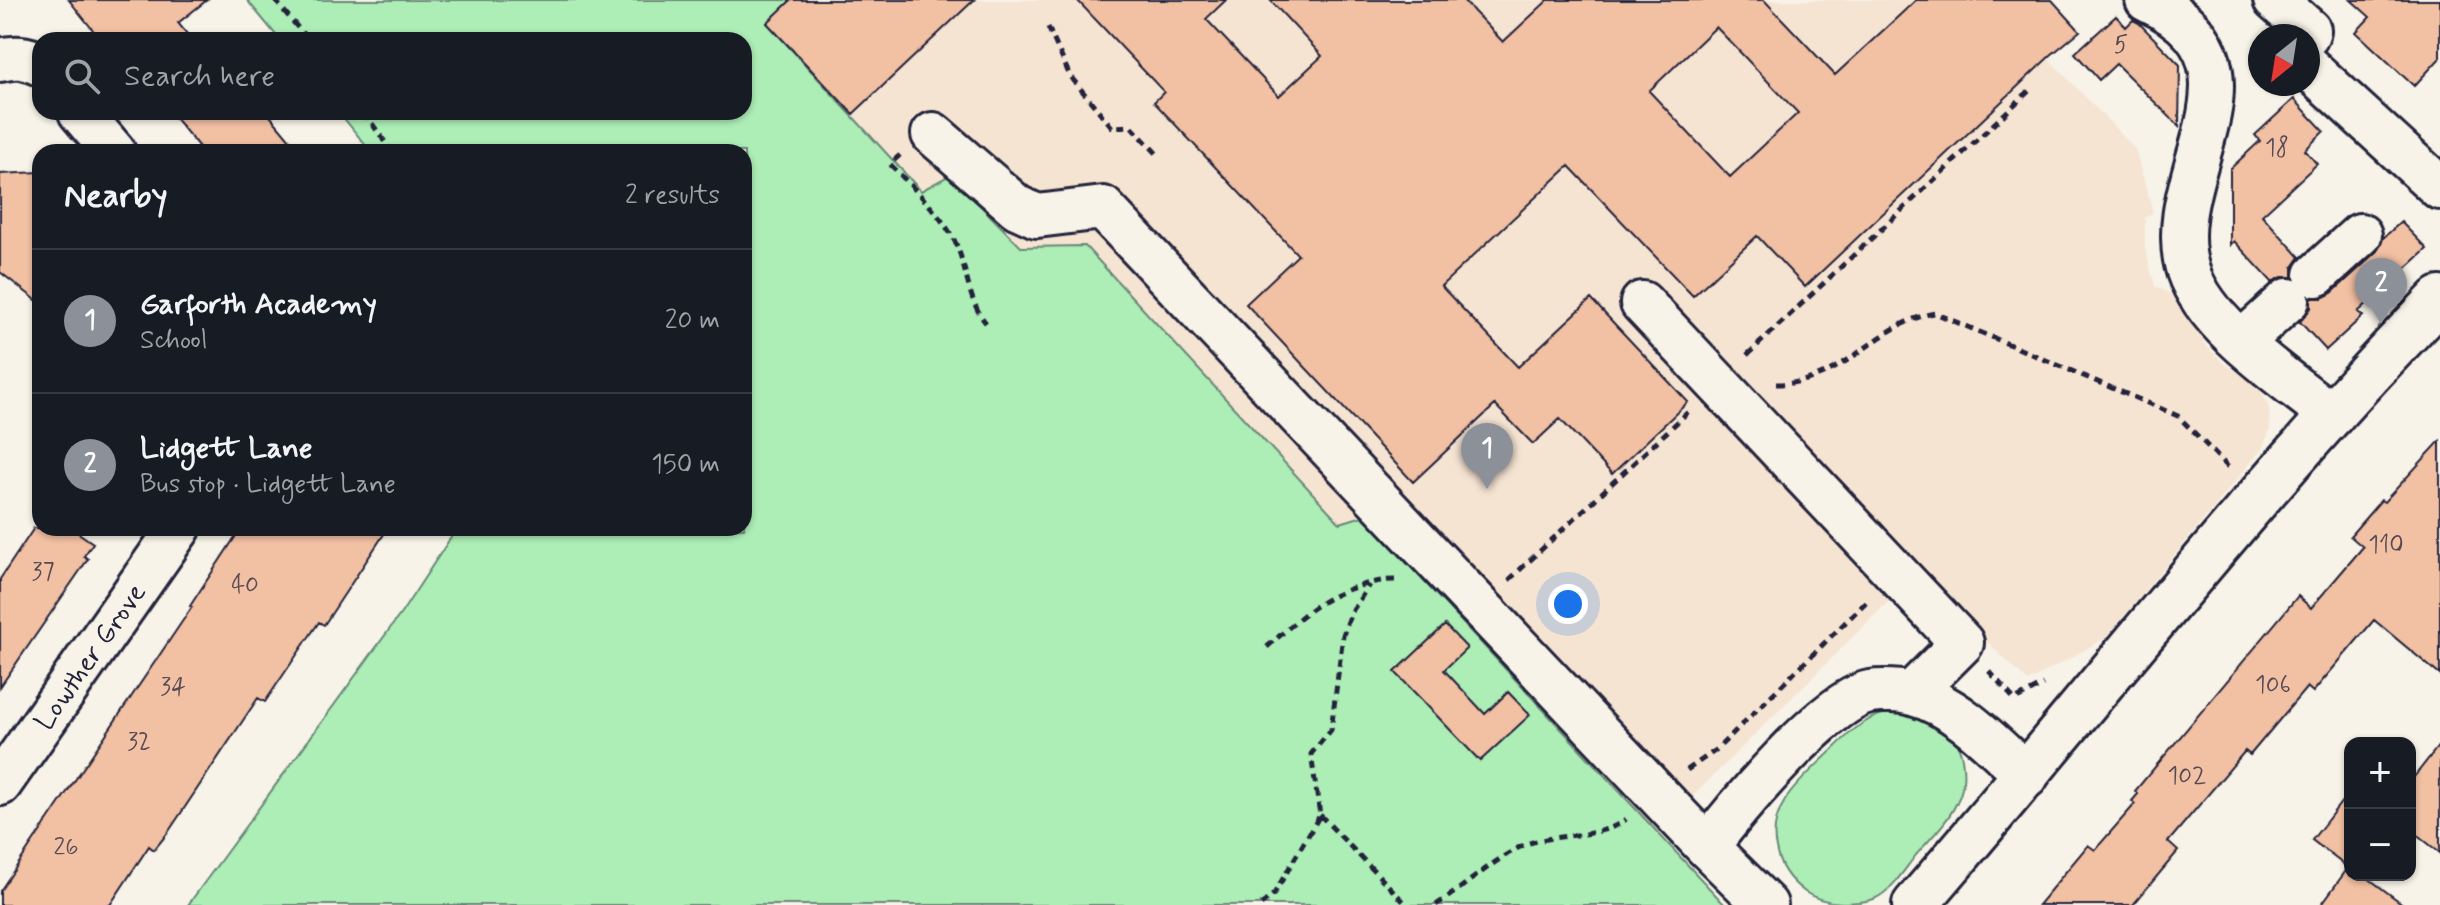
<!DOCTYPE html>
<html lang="en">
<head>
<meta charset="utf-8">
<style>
  :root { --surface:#171b24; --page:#242831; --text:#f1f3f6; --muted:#9ea1a6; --line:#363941; --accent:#8c9099 }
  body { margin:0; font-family:Mynerve,sans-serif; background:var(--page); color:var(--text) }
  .controls { position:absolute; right:24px; bottom:24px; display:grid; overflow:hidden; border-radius:16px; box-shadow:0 2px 6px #0004 }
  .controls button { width:72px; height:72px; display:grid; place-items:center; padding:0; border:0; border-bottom:2px solid var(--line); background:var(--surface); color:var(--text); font:40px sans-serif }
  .compass { position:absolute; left:2248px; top:24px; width:72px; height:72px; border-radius:50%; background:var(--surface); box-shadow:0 2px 6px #0004; rotate:210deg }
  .you { position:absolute; left:1568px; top:604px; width:28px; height:28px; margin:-20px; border:6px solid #fff; border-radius:50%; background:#1a73e8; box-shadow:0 0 0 12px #1a73e833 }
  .badge { display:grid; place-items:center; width:52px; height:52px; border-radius:50%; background:var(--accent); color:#fff; font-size:26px; font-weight:700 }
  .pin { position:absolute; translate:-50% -66px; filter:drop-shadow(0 2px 4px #0008) }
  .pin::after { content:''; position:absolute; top:42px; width:28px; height:24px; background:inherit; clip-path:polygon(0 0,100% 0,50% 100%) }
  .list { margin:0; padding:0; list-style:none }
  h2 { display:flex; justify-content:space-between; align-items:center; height:104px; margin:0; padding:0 32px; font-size:34px }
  h2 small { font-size:26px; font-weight:400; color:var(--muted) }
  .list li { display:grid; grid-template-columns:52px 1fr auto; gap:24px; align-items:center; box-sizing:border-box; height:144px; padding:0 32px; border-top:2px solid var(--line) }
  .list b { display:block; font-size:30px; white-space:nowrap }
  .list p { margin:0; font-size:26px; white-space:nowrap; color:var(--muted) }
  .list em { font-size:26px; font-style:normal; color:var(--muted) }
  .icon { flex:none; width:44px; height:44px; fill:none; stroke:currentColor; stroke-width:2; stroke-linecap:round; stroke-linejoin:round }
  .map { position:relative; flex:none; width:2440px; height:905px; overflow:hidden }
  .search { position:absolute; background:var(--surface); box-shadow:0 2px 6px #0004; left:32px; top:32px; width:720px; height:88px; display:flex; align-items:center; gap:20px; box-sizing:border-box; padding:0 28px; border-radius:24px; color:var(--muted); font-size:30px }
  .panel { position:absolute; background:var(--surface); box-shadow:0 2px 6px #0004; left:32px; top:144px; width:720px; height:392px; border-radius:24px }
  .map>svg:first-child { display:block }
  .built { fill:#f6e4d3 }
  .green { fill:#adedb6; stroke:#688878; stroke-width:2 }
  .building { fill:#f2c0a3; stroke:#22223b; stroke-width:2; fill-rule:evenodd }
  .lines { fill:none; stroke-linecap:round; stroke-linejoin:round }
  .minor-casing { stroke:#22223b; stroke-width:48 }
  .major-casing { stroke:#22223b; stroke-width:50 }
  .path { stroke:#22223b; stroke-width:5; stroke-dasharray:8 6; stroke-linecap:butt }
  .minor { stroke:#f7f3e8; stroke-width:42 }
  .major { stroke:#f7f3e8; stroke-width:44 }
  .labels { text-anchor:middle; stroke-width:8; stroke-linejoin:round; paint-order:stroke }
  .number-label { font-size:24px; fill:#564a55 }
  .street-label { font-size:28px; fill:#22223b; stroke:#f7f3e8 }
</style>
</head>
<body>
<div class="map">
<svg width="2440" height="905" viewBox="0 0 2440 905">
  <rect width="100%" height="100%" fill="#f7f3e8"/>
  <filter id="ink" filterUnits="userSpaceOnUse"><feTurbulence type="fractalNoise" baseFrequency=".0125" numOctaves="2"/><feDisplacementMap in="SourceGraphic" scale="16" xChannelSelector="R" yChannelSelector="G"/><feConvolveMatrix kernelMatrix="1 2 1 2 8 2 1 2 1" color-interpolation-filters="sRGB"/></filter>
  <g filter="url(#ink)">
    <path class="built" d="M247 0H1993L2135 149 2153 212 2145 218V248L2155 286 2182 300 2204 332 2203 343 2224 363 2259 387 2269 408 2270 430 2262 449 2107 637 2028 682 1917 573 1657 832 1725 905H188L402 612 457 528H744V152H371L339 112H744V40H280Z"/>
    <path class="green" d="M247 0H791L767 23 921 191 950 175 1021 247 1085 246 1340 523 1369 514 1413 551 1404 560 1725 905H188L402 612 457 528H744V152H371L339 112H744V40H280Z
      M1895 711C1911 713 1932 717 1946 729 1965 744 1968 782 1957 802 1948 822 1930 839 1916 855 1904 870 1892 891 1874 899 1853 905 1824 905 1805 892 1790 881 1779 867 1776 848 1767 808 1799 782 1825 757 1847 736 1864 715 1895 711Z"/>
    <path class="building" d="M69 0H207L178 23 192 40H101Z
      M791 0H974L853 114 767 23Z
      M1077 0H1226L1206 19 1279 96 1322 56 1270 0H1463L1503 42 1548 0H1764L1835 75 1916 0H2052L2080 31 2051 55 1805 287 1757 236 1693 296 1569 166 1441 286 1518 367 1591 299 1688 402 1612 474 1560 419 1533 444 1495 405 1413 482 1246 304 1298 255 1154 102 1164 92ZM1716 27 1798 113 1730 177 1649 91Z
      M2351 0H2440V58L2414 86 2356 32 2370 17Z
      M2116 16 2126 27 2133 20 2139 23 2180 65 2179 126 2116 64 2099 80 2075 53Z
      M2294 99 2324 131 2305 150 2317 164 2262 215 2300 257 2293 267V277H2282L2272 282 2234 241 2230 245V169L2260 141 2255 135Z
      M170 112H267L300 152H203Z
      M40 172V303L0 272V174Z
      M2401 222 2427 249 2358 312 2363 316 2326 350 2300 322 2311 308V298H2322L2332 293 2376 253 2383 238Z
      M2440 441V675L2374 620 2313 692 2307 687 2250 755 2245 751 2168 842 2178 851 2133 905H2038L2088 845 2095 850 2135 804 2132 801 2138 794 2135 791 2298 596 2311 608 2363 547 2350 536 2381 500 2384 502Z
      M34 528H71L93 543 84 556 88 559 0 687V579Z
      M241 528H388L324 625 319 622 265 702 258 698 167 834 154 850 149 846 110 905H0V891L192 607 190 606Z
      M1445 625 1467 648 1444 670 1485 714 1508 692 1530 715 1480 761 1395 672Z
      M2440 744V853L2410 829V782Z
      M2350 791V875H2364L2404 905H2321L2348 868 2312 840Z"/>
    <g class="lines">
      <g class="minor-casing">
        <path id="minor" d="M2147 0C2284 64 2157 174 2188 271 2207 328 2286 378 2332 416
          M2275 0 2309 30 2307 36
          M0 60C15 56 26 57 40 64
          M2308 67 2440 188
          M80 112 114 152
          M933 134 1017 207 1037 216 1103 208 1707 847 1766 905
          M2316 275 2360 235
          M1642 303 1962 643 1912 693
          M2242 342 2288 300
          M0 784 179 528
          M1707 847C1735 810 1826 700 1870 692 1881 690 1902 691 1913 694 1958 706 1994 746 2027 776"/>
      </g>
      <g class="major-casing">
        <path id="major" d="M1915 905C2090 703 2253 490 2440 299"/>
      </g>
      <path class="path" d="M275 0 308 40
        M1048 27 1070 76 1112 127 1131 126 1160 157
        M364 112 392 152
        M900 155 890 164C912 187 936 209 952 236 968 264 965 297 986 323
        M1747 355 2029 91
        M1776 384C1846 384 1873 324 1935 313L2178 416 2229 468
        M1509 580 1688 412
        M1267 647C1281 635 1295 621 1310 610 1333 593 1370 579 1398 580
        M1989 671 2015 700 2043 685
        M1687 770 1716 750 1869 599
        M1320 815 1407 905
        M1261 905 1274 894 1320 815 1311 754 1331 730 1343 635 1351 613 1369 585
        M1436 905C1464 887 1490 863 1518 848 1549 831 1600 841 1626 819"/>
      <use href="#minor" class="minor"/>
      <use href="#major" class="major"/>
    </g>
  </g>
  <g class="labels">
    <g class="number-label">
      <text x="2121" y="52">5</text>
      <text x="2277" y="155">18</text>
      <text x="2386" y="552">110</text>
      <text x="43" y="579">37</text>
      <text x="245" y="592">40</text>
      <text x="2273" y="692">106</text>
      <text x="173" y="694">34</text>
      <text x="139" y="749">32</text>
      <text x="2187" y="783">102</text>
      <text x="66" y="854">26</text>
    </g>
    <g class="street-label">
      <text transform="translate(89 656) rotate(-55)" y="10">Lowther Grove</text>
    </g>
  </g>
</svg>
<div class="controls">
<button>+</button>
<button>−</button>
</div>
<svg class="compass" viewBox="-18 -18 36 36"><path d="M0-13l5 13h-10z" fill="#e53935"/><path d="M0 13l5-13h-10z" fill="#9ea1a6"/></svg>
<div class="you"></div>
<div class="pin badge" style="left:1487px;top:489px">1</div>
<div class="pin badge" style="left:2381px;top:324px">2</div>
<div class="search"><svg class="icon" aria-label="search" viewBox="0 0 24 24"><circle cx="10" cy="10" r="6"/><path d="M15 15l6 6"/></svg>Search here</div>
<section class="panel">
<h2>Nearby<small>2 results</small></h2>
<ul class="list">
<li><span class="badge">1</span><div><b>Garforth Academy</b><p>School</p></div><em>20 m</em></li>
<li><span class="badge">2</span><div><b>Lidgett Lane</b><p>Bus stop · Lidgett Lane</p></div><em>150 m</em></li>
</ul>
</section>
</div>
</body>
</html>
